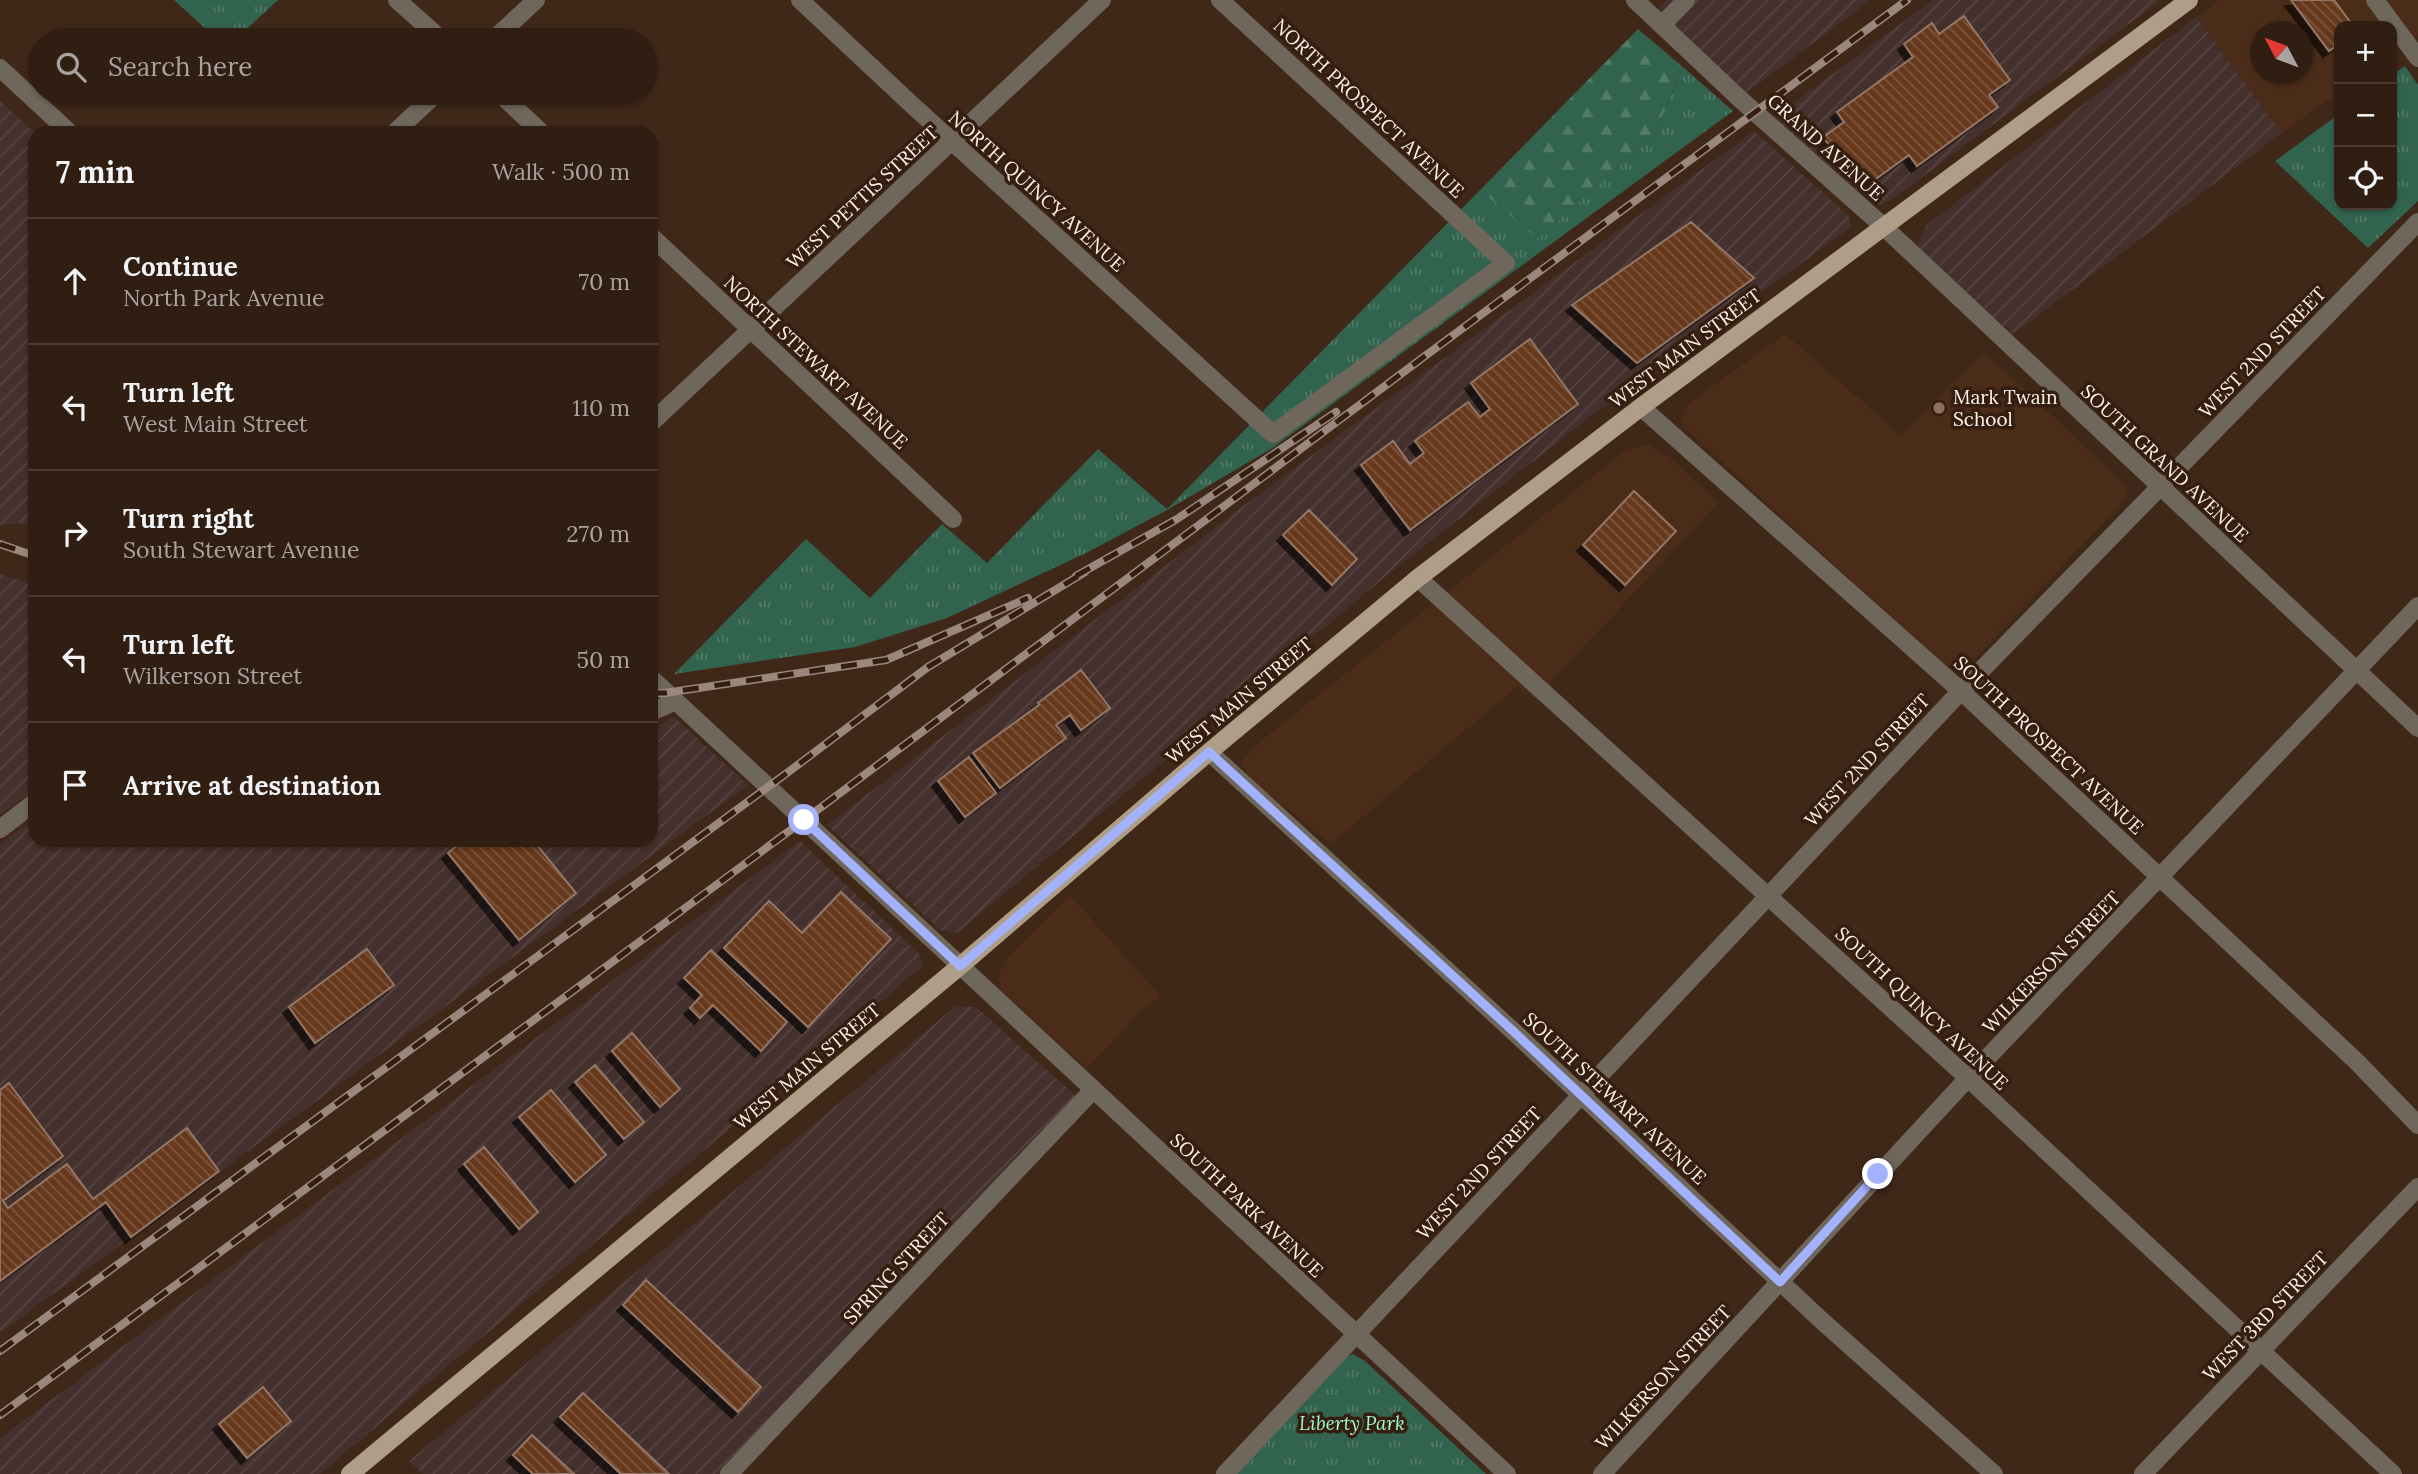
<!DOCTYPE html>
<html lang="en">
<head>
<meta charset="utf-8">
<style>
  :root { --surface:#301e13; --page:#38271c; --text:#f1f3f6; --muted:#a8a2a0; --line:#4b3c33 }
  body { margin:0; font-family:Lora,serif; background:var(--page); color:var(--text) }
  .controls { position:absolute; right:21px; top:21px; display:grid; overflow:hidden; border-radius:14px; box-shadow:0 2px 5px #0004 }
  .controls button { width:63px; height:63px; display:grid; place-items:center; padding:0; border:0; border-bottom:2px solid var(--line); background:var(--surface); color:var(--text); font:35px sans-serif }
  .compass { position:absolute; left:2250px; top:21px; width:63px; height:63px; border-radius:50%; background:var(--surface); box-shadow:0 2px 5px #0004; rotate:311deg }
  .stop { position:absolute; width:21px; height:21px; margin:-16px; border:5px solid #a3b2fd; border-radius:50%; background:#fff }
  .stop.end { background:#a3b2fd; border-color:#fff; box-shadow:0 2px 7px #0008 }
  .list { margin:0; padding:0; list-style:none }
  h2 { display:flex; justify-content:space-between; align-items:center; height:91px; margin:0; padding:0 28px; font-size:30px }
  h2 small { font-size:23px; font-weight:400; color:var(--muted) }
  .list li { display:grid; grid-template-columns:46px 1fr auto; gap:21px; align-items:center; box-sizing:border-box; height:126px; padding:0 28px; border-top:2px solid var(--line) }
  .list b { display:block; font-size:26px; white-space:nowrap }
  .list p { margin:0; font-size:23px; white-space:nowrap; color:var(--muted) }
  .list em { font-size:23px; font-style:normal; color:var(--muted) }
  .icon { flex:none; width:38px; height:38px; fill:none; stroke:currentColor; stroke-width:2; stroke-linecap:round; stroke-linejoin:round }
  .map { position:relative; flex:none; width:2418px; height:1474px; overflow:hidden }
  .search { position:absolute; background:var(--surface); box-shadow:0 2px 5px #0004; left:28px; top:28px; width:630px; height:77px; display:flex; align-items:center; gap:18px; box-sizing:border-box; padding:0 24px; border-radius:38px; color:var(--muted); font-size:26px }
  .panel { position:absolute; background:var(--surface); box-shadow:0 2px 5px #0004; left:28px; top:126px; width:630px; height:721px; border-radius:21px }
  .map>svg:first-child { display:block }
  .built { fill:#4a2c19; fill-rule:evenodd }
  .industrial { fill:url(#industrial-furrows) }
  .grass { fill:url(#grass-tufts) }
  .forest { fill:url(#forest-firs) }
  .building { fill:url(#building-back-hatch); stroke:#947666; stroke-width:2; filter:url(#shadow) }
  .lines { fill:none; stroke-linecap:round; stroke-linejoin:round }
  .minor { stroke:#6f675c; stroke-width:18 }
  .major { stroke:#af9e87; stroke-width:18 }
  .rail-casing { stroke:#9a887e; stroke-width:8 }
  .rail { stroke:#351e0f; stroke-width:5; stroke-dasharray:16; stroke-linecap:butt }
  .route { stroke:#a3b2fd; stroke-width:9 }
  .education-dot { fill:#8d6e63; stroke:#351e0f; stroke-width:2.5 }
  .labels { text-anchor:middle; stroke-width:7; stroke-linejoin:round; paint-order:stroke }
  .street-label { font-size:19px; fill:#fdf3ed; stroke:#351e0f }
  .poi-label { font-size:19px; fill:#fdf3ed; stroke:#351e0f; text-anchor:start }
  .park-label { font-size:19px; font-style:italic; fill:#9df9cf; stroke:#351e0f }
</style>
</head>
<body>
<div class="map">
<svg width="2418" height="1474" viewBox="0 0 2418 1474">
  <defs>
    <pattern id="industrial-furrows" width="10" height="10" patternUnits="userSpaceOnUse" patternTransform="scale(1.75)"><rect width="10" height="10" fill="#44302c"/><path d="M-1 1l2-2M0 10L10 0M9 11l2-2" fill="none" stroke="#574441"/></pattern>
    <pattern id="grass-tufts" width="24" height="20" patternUnits="userSpaceOnUse" patternTransform="scale(1.75)"><rect width="24" height="20" fill="#32634e"/><path d="M3 7l-1-3M5 7V3M7 7l1-3M15 17l-1-3M17 17v-4M19 17l1-3" fill="none" stroke="#517a68"/></pattern>
    <pattern id="forest-firs" width="22" height="20" patternUnits="userSpaceOnUse" patternTransform="scale(1.75)"><rect width="22" height="20" fill="#32634e"/><path d="M5 1l3.5 6h-7zM16 11l3.5 6h-7z" fill="#517a68"/></pattern>
    <pattern id="building-back-hatch" width="6" height="6" patternUnits="userSpaceOnUse" patternTransform="scale(1.75)"><rect width="6" height="6" fill="#66391d"/><path d="M-1 5l2 2M0 0l6 6M5-1l2 2" fill="none" stroke="#7d563e"/></pattern>
    <filter id="shadow"><feDropShadow dx="-6" dy="6" stdDeviation="0" flood-color="#0009"/></filter>
  </defs>
  <rect width="100%" height="100%" fill="#402819"/>
  <path class="built" d="M2220 0H2418V35L2392 54V26H2339V92L2282 133 2196 17ZM2260 32H2302V74H2260Z
    M1785 334 1901 435 1984 352 2127 486 2125 500 1964 669 1953 673 1688 431 1681 419 1689 403Z
    M1649 445 1668 456 1719 502 1535 699 1518 686 1331 844 1251 780 1241 762 1256 745 1627 449Z
    M1070 895 1160 996 1139 1013 1087 1069 1000 990 999 973 1007 957Z"/>
  <path class="industrial" d="M1666 0H1871L1746 93 1651 16Z
    M1933 0H2161L1894 198 1881 205 1871 202 1773 118Z
    M2196 17 2282 133 2013 334 1924 259 1917 245 1926 226Z
    M0 101 35 133V527L20 523 0 525Z
    M1754 131 1850 217V228L1594 414 1391 572 957 933 940 930 827 825 1255 497Z
    M0 574 35 585V789L0 815Z
    M674 717 748 785 0 1333V844L35 817V840H651V729Z
    M800 841 919 954 923 966 320 1474H0V1438Z
    M956 1006 976 1007 1077 1097 721 1474H423L409 1461Z"/>
  <path class="grass" d="M174 0H278L235 40H218Z
    M2405 66 2418 85V201L2368 248 2275 161 2339 114V205H2392V75Z
    M1683 67 1733 111 1271 449 1167 510 1086 553 947 618 855 647 674 674 806 539 870 598 942 524 987 563 1098 449 1167 509 1480 190 1538 238 1655 134Z
    M1353 1354 1365 1361 1486 1474H1232L1341 1359Z"/>
  <path class="forest" d="M1638 29 1683 67 1655 134 1538 239 1480 190Z"/>
  <path class="building" d="M2291 0H2334L2353 26H2339V44L2329 51Z
    M1964 16 2010 80 1989 95 1998 107 1917 166 1909 155 1873 181 1822 138 1844 122 1837 112 1913 57 1904 44 1932 23 1939 34Z
    M1691 222 1754 278 1637 363 1572 305Z
    M1530 339 1578 404 1410 530 1361 465 1393 441 1410 464 1424 453 1415 441 1468 402 1480 417 1490 409 1471 383Z
    M1634 491 1676 531 1625 585 1583 545Z
    M1309 510 1357 559 1332 585 1283 535Z
    M1081 670 1110 708 1081 730 1070 715 1056 725 1066 738 1000 788 973 753 1039 705 1038 703Z
    M969 757 996 793 965 817 938 781Z
    M463 840H533L576 893 519 940 448 853Z
    M841 892 891 939 808 1027 724 948 769 901 802 933Z
    M367 949 394 985 315 1043 289 1007Z
    M711 950 787 1022 761 1051 713 1005 700 1018 690 1008 702 995 684 978Z
    M632 1033 680 1089 660 1107 612 1051Z
    M595 1065 644 1122 624 1139 575 1082Z
    M9 1083 63 1156 3 1201 8 1208 67 1164 93 1199 187 1128 219 1171 131 1237 106 1202 0 1281V1090Z
    M551 1090 606 1155 575 1182 519 1117Z
    M484 1147 538 1212 519 1229 464 1164Z
    M646 1280 761 1387 738 1412 623 1305Z
    M263 1387 291 1421 247 1458 219 1424Z
    M583 1393 669 1474H621L560 1417Z
    M532 1435 574 1474H533L513 1455Z"/>
  <g class="lines">
    <path class="minor" d="M397 0 442 40
      M800 0 910 103 1273 434 1506 263 1220 0
      M1635 0 1740 99 1884 227 2418 728
      M2375 0 2418 58
      M1662 25 1686 0
      M493 40 536 0
      M0 68 70 133
      M499 93 542 133
      M394 133 437 93
      M651 236 953 519
      M1641 407 1961 691 2357 1062 2418 1125
      M651 423 1102 0
      M1418 578 1968 1078 2393 1474
      M651 678 1507 1474
      M651 712 674 702
      M1209 752 1513 1031 1821 1320 1994 1474
      M0 829 35 802
      M729 1474 1093 1090
      M1225 1474 1961 691 2418 222
      M1602 1474 1968 1078 2418 606
      M2143 1474 2418 1187"/>
    <path class="major" d="M350 1474 960 966 1209 752 1418 578 1641 407 2189 0"/>
    <g class="rail-casing">
      <path id="rail" d="M0 544 35 556
        M1076 576 1177 519 1336 412
        M651 693H665L886 660 1028 598
        M0 1351 791 770 928 667 1085 572
        M0 1415 804 820 1425 356 1907 0"/>
    </g>
    <use href="#rail" class="rail"/>
  </g>
  <g class="lines">
    <path class="route" d="M804 820 960 966 1209 752 1513 1031 1780 1282 1878 1174"/>
  </g>
  <circle class="education-dot" cx="1939" cy="408" r="7"/>
  <g class="labels">
    <g class="street-label">
      <text transform="translate(1369 108) rotate(43)" y="7">NORTH PROSPECT AVENUE</text>
      <text transform="translate(1826 147) rotate(42)" y="7">GRAND AVENUE</text>
      <text transform="translate(1037 191) rotate(42)" y="7">NORTH QUINCY AVENUE</text>
      <text transform="translate(862 197) rotate(-43)" y="7">WEST PETTIS STREET</text>
      <text transform="translate(1685 348) rotate(-37)" y="7">WEST MAIN STREET</text>
      <text transform="translate(2262 352) rotate(-46)" y="7">WEST 2ND STREET</text>
      <text transform="translate(816 362) rotate(43)" y="7">NORTH STEWART AVENUE</text>
      <text transform="translate(2165 463) rotate(43)" y="7">SOUTH GRAND AVENUE</text>
      <text transform="translate(1239 700) rotate(-40)" y="7">WEST MAIN STREET</text>
      <text transform="translate(2049 745) rotate(43)" y="7">SOUTH PROSPECT AVENUE</text>
      <text transform="translate(1867 760) rotate(-47)" y="7">WEST 2ND STREET</text>
      <text transform="translate(2051 962) rotate(-46)" y="7">WILKERSON STREET</text>
      <text transform="translate(1922 1008) rotate(43)" y="7">SOUTH QUINCY AVENUE</text>
      <text transform="translate(807 1066) rotate(-40)" y="7">WEST MAIN STREET</text>
      <text transform="translate(1615 1098) rotate(43)" y="7">SOUTH STEWART AVENUE</text>
      <text transform="translate(1479 1173) rotate(-47)" y="7">WEST 2ND STREET</text>
      <text transform="translate(1247 1205) rotate(43)" y="7">SOUTH PARK AVENUE</text>
      <text transform="translate(896 1268) rotate(-47)" y="7">SPRING STREET</text>
      <text transform="translate(2265 1316) rotate(-46)" y="7">WEST 3RD STREET</text>
      <text transform="translate(1663 1377) rotate(-47)" y="7">WILKERSON STREET</text>
    </g>
    <g class="poi-label">
      <text x="1953" y="404">Mark Twain<tspan x="1953" dy="22">School</tspan></text>
    </g>
    <g class="park-label">
      <text x="1352" y="1430">Liberty Park</text>
    </g>
  </g>
</svg>
<div class="controls">
<button>+</button>
<button>−</button>
<button><svg class="icon" aria-label="locate" viewBox="0 0 24 24"><circle cx="12" cy="12" r="6"/><path d="M12 2v4M12 18v4M2 12h4M18 12h4"/></svg></button>
</div>
<svg class="compass" viewBox="-18 -18 36 36"><path d="M0-13l5 13h-10z" fill="#e53935"/><path d="M0 13l5-13h-10z" fill="#a8a2a0"/></svg>
<div class="stop" style="left:804px;top:820px"></div>
<div class="stop end" style="left:1878px;top:1174px"></div>
<div class="search"><svg class="icon" aria-label="search" viewBox="0 0 24 24"><circle cx="10" cy="10" r="6"/><path d="M15 15l6 6"/></svg>Search here</div>
<section class="panel">
<h2>7 min<small>Walk · 500 m</small></h2>
<ul class="list">
<li><svg class="icon" aria-label="ahead" viewBox="0 0 24 24"><path d="M12 20V5M6 11l6-6 6 6"/></svg><div><b>Continue</b><p>North Park Avenue</p></div><em>70 m</em></li>
<li><svg class="icon" aria-label="left" viewBox="0 0 24 24"><path d="M17 20v-9H6M10 6l-5 5 5 5"/></svg><div><b>Turn left</b><p>West Main Street</p></div><em>110 m</em></li>
<li><svg class="icon" aria-label="right" viewBox="0 0 24 24"><path d="M7 20v-9h11M14 6l5 5-5 5"/></svg><div><b>Turn right</b><p>South Stewart Avenue</p></div><em>270 m</em></li>
<li><svg class="icon" aria-label="left" viewBox="0 0 24 24"><path d="M17 20v-9H6M10 6l-5 5 5 5"/></svg><div><b>Turn left</b><p>Wilkerson Street</p></div><em>50 m</em></li>
<li><svg class="icon" aria-label="arrive" viewBox="0 0 24 24"><path d="M6 21V4h12l-3 4 3 4H6"/></svg><div><b>Arrive at destination</b></div></li>
</ul>
</section>
</div>
</body>
</html>
